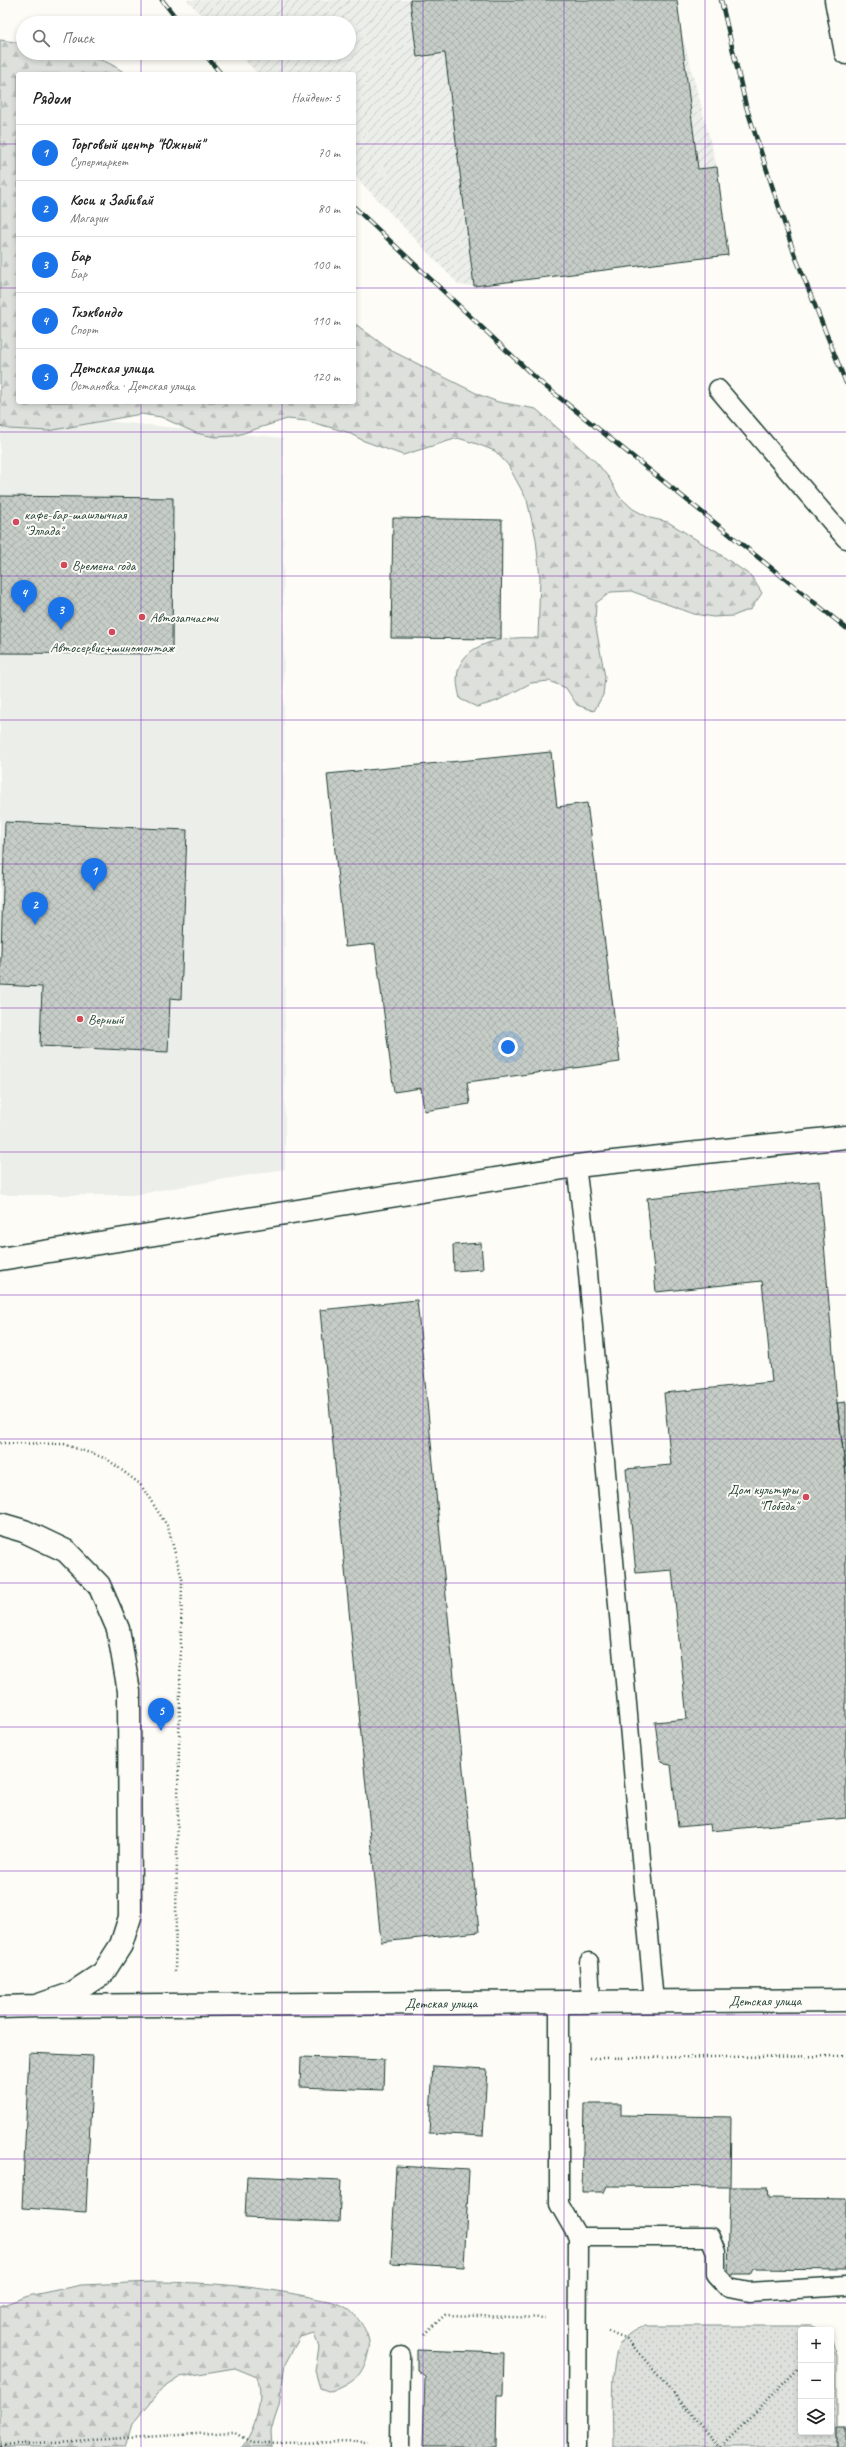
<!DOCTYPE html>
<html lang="ru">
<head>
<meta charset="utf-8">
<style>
  :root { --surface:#fff; --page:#f6f6f6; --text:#222; --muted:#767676; --line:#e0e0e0; --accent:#1a73e8 }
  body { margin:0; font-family:Caveat,sans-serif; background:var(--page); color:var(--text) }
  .controls { position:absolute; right:12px; bottom:12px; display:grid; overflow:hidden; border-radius:4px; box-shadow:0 2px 6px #0003 }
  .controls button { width:36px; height:36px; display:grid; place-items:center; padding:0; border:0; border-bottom:1px solid var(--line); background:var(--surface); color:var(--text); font:20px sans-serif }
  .you { position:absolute; left:508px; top:1047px; width:14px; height:14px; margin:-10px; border:3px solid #fff; border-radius:50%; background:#1a73e8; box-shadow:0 0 0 6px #1a73e833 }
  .badge { display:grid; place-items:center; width:26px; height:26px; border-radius:50%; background:var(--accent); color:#fff; font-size:13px; font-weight:700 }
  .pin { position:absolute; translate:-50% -33px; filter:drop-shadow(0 1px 2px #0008) }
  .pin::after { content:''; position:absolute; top:21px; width:14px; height:12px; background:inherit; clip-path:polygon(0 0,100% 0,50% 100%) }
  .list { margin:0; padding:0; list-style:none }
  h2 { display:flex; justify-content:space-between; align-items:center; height:52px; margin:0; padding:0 16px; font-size:17px }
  h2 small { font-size:13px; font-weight:400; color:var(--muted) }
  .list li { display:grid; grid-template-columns:26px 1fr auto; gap:12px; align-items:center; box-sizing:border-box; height:56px; padding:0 16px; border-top:1px solid var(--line) }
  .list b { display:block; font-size:15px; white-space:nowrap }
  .list p { margin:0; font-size:13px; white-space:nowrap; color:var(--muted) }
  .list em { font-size:13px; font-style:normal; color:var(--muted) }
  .icon { flex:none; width:22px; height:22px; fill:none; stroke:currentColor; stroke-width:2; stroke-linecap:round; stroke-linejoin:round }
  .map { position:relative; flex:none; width:846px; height:2447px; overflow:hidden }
  .search { position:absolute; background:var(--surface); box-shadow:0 2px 6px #0003; left:16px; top:16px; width:340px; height:44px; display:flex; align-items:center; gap:10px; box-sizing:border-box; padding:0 14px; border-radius:22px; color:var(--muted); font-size:15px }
  .panel { position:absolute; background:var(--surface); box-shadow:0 2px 6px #0003; left:16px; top:72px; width:340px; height:332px; border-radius:4px }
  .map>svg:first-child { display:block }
  .built { fill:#eceee9 }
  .industrial { fill:url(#industrial-furrows) }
  .green { fill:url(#green-dots); stroke:#7e8e88 }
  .forest { fill:url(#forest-firs); stroke:#7e8e88 }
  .building { fill:url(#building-cross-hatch); stroke:#1f3d34 }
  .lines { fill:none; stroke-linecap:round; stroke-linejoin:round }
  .service-casing { stroke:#1f3d34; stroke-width:21 }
  .minor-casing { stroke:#1f3d34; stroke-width:25 }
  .secondary-casing { stroke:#1f3d34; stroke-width:25 }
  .path { stroke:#1f3d34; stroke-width:2.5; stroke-dasharray:1 3; stroke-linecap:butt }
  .service { stroke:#fdfcf7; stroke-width:18 }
  .minor { stroke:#fdfcf7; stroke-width:22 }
  .secondary { stroke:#fdfcf7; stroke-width:22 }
  .rail-casing { stroke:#1f3d34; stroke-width:4.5 }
  .rail { stroke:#fdfcf7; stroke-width:3; stroke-dasharray:9; stroke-linecap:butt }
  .grid { fill:none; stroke:#7b2cbf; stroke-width:1; stroke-opacity:0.55 }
  .poi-dot { fill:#d1495b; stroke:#fdfcf7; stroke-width:1.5 }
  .labels { text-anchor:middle; stroke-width:4; stroke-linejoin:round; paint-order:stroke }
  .poi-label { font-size:14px; fill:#1f3d34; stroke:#fdfcf7; text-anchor:start }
  .street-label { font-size:14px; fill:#1f3d34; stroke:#fdfcf7 }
</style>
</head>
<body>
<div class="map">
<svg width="846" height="2447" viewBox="0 0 846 2447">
  <defs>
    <pattern id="industrial-furrows" width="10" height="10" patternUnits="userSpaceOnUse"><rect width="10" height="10" fill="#eceee9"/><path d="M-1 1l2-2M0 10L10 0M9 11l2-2" fill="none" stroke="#cacdc8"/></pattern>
    <pattern id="green-dots" width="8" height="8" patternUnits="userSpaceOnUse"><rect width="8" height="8" fill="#dde0db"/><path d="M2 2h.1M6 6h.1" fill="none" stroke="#bdc1bd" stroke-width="1.8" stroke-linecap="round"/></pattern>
    <pattern id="forest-firs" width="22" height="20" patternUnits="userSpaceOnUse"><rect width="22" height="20" fill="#dde0db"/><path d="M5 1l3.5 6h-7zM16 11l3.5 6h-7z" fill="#bdc1bd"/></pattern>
    <pattern id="building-cross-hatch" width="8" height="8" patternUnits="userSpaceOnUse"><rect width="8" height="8" fill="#c6cdc7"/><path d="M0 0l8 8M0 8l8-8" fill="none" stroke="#aab1ac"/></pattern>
  </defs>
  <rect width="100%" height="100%" fill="#fdfcf7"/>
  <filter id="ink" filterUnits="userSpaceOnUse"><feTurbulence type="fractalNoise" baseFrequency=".025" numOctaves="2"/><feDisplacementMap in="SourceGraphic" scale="8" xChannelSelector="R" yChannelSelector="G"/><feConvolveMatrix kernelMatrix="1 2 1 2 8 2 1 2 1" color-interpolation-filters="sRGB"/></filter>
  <g filter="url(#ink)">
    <path class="built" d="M0 411 283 438 285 1169 132 1195H0Z"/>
    <path class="industrial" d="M187 0H677L680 26 717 167 728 255 474 286 459 285 354 175V74H258L238 53H349V23H209Z"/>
    <path class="green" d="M644 2326H811L821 2330H801V2432H831V2338L837 2356V2447H613C613 2424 609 2361 620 2344 627 2334 634 2330 644 2326Z"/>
    <path class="forest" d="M0 40 23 43V53C61 53 94 49 126 74H18V402H354V323L390 350 480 395 498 402 536 409 597 463 609 478 619 496 633 509 650 518 668 522 718 553 751 576 762 593 751 609 733 616 713 617 694 614 631 591 611 592 596 603 595 622 605 677 603 695 594 711 577 705 566 688 549 681 531 683 497 701 477 707 460 699C459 693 457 686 457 680 457 640 510 636 538 638L540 578 536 539 527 500 508 465 495 451 477 444 458 438 403 455 364 441 347 432 307 421 287 419 234 436 215 437 196 433 161 417 141 414 48 431 9 429 0 426Z
      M153 2282C206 2282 257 2286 310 2297 320 2300 336 2301 345 2307 357 2314 372 2335 369 2350 363 2376 355 2382 331 2392L320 2388 315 2371 319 2348 314 2333 300 2337 285 2364 279 2406 271 2430 272 2447H242C255 2430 265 2397 257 2377L235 2368 180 2377 163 2388 132 2424 125 2447H0V2306L28 2296 81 2285Z"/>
    <path class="building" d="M410 0H677L698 169 717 167 728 255 474 286 445 53 417 57Z
      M0 496 173 498 172 654 0 653Z
      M393 518 502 520 501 639 391 638Z
      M551 752 557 807 587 803 620 1062 467 1082 470 1104 424 1111 421 1088 394 1092 375 944 345 947 327 774Z
      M5 822 187 830 181 999 170 998 168 1052 40 1046 42 987 0 985Z
      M819 1181 837 1403 846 1474V1818L711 1831 710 1824 678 1827 671 1765 665 1764 660 1759 655 1722 687 1719 672 1570 636 1573 626 1469 671 1465 664 1393 772 1382 762 1281 656 1292 647 1198Z
      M481 1243 483 1269 454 1271 453 1245Z
      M417 1300 479 1932 381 1942 320 1310Z
      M846 1402V1474L837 1403Z
      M29 2053 93 2056 86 2212 22 2208Z
      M301 2057 384 2060 383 2090 300 2087Z
      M433 2066 487 2069 483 2136 429 2133Z
      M584 2104H621V2115L731 2117 730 2187H767L768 2198 846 2199V2270L753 2269 750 2275H728L730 2187 607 2186 604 2192H582Z
      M396 2166 469 2170 464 2267 391 2263Z
      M247 2176 341 2180 339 2222 245 2218Z
      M417 2350 504 2353 503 2395H497L496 2447H423L425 2376 417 2370Z
      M837 2428H846V2447H837Z"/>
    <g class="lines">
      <g class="service-casing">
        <path id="service" d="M718 389 846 539
          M576 1166 584 1229 654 2002
          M589 1962 591 2002
          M559 2003V2204L578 2237 577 2447
          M578 2237H710L716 2252V2274L729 2288 749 2292 846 2286
          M400 2447 401 2356"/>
      </g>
      <g class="minor-casing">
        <g id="minor">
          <path d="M836 0 846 53"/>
          <path d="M0 1259 576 1166 846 1137"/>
          <path id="s1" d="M41 2006 846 2000"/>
        </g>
      </g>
      <g class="secondary-casing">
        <path id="secondary" d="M0 1524 24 1531 66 1551 99 1585 118 1629 129 1691 130 1917 121 1945 103 1973 71 1994 36 2006 0 2007"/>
      </g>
      <path class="path" d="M0 1443 64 1444 107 1459 140 1484 168 1527 182 1579 175 1972
        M590 2058 846 2056
        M608 2331 626 2338 720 2447
        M424 2334 445 2315 547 2318
        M0 2445 233 2432 253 2443 369 2442
        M721 2447 801 2366"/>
      <use href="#service" class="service"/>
      <use href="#minor" class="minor"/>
      <use href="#secondary" class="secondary"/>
      <g class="rail-casing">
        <path id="rail" d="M162 0 180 23
          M721 0 746 106 794 253 846 383
          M204 53 221 74
          M354 207 540 382 846 628"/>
      </g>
      <use href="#rail" class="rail"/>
    </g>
  </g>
  <path class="grid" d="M141 0V23M282 0V23M423 0V2447M564 0V2447M705 0V2447M141 53V74M282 53V74M0 144H18M354 144H846M0 288H18M354 288H846M141 402V2447M282 402V2447M0 432H846M0 576H846M0 720H846M0 864H846M0 1008H846M0 1152H846M0 1295H846M0 1439H846M0 1583H846M0 1727H846M0 1871H846M0 2015H846M0 2159H846M0 2303H846"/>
  <g class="poi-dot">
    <circle cx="16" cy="522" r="4"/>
    <circle cx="64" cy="565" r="4"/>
    <circle cx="142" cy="617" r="4"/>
    <circle cx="112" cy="632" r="4"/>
    <circle cx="80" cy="1019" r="4"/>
    <circle cx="806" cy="1497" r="4"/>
  </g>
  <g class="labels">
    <g class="poi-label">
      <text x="24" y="519">кафе-бар-шашлычная<tspan x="24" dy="16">"Эллада"</tspan></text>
      <text x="72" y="570">Времена года</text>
      <text x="150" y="622">Автозапчасти</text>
      <text x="112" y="652" text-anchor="middle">Автосервис+шиномонтаж</text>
      <text x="88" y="1024">Верный</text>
      <text x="798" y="1494" text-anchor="end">Дом культуры<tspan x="798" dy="16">"Победа"</tspan></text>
    </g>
    <g class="street-label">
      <text dy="5" stroke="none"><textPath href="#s1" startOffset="724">Детская улица</textPath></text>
      <text dy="5" stroke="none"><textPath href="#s1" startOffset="400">Детская улица</textPath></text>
    </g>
  </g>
</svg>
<div class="controls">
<button>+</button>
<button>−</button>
<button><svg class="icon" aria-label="layers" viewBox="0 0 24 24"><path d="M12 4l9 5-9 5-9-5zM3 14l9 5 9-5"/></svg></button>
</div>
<div class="you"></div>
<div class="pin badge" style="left:94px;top:891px">1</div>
<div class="pin badge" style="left:35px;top:925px">2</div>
<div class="pin badge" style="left:61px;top:630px">3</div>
<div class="pin badge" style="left:24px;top:613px">4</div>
<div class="pin badge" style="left:161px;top:1731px">5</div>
<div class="search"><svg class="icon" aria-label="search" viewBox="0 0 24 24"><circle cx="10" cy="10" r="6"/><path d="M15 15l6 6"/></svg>Поиск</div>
<section class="panel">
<h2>Рядом<small>Найдено: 5</small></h2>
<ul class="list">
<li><span class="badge">1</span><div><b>Торговый центр &quot;Южный&quot;</b><p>Супермаркет</p></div><em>70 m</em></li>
<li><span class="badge">2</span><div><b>Коси и Забивай</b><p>Магазин</p></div><em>80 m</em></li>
<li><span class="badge">3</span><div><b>Бар</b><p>Бар</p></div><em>100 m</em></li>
<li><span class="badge">4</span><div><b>Тхэквондо</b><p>Спорт</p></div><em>110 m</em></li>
<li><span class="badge">5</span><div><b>Детская улица</b><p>Остановка · Детская улица</p></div><em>120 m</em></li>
</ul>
</section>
</div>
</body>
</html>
